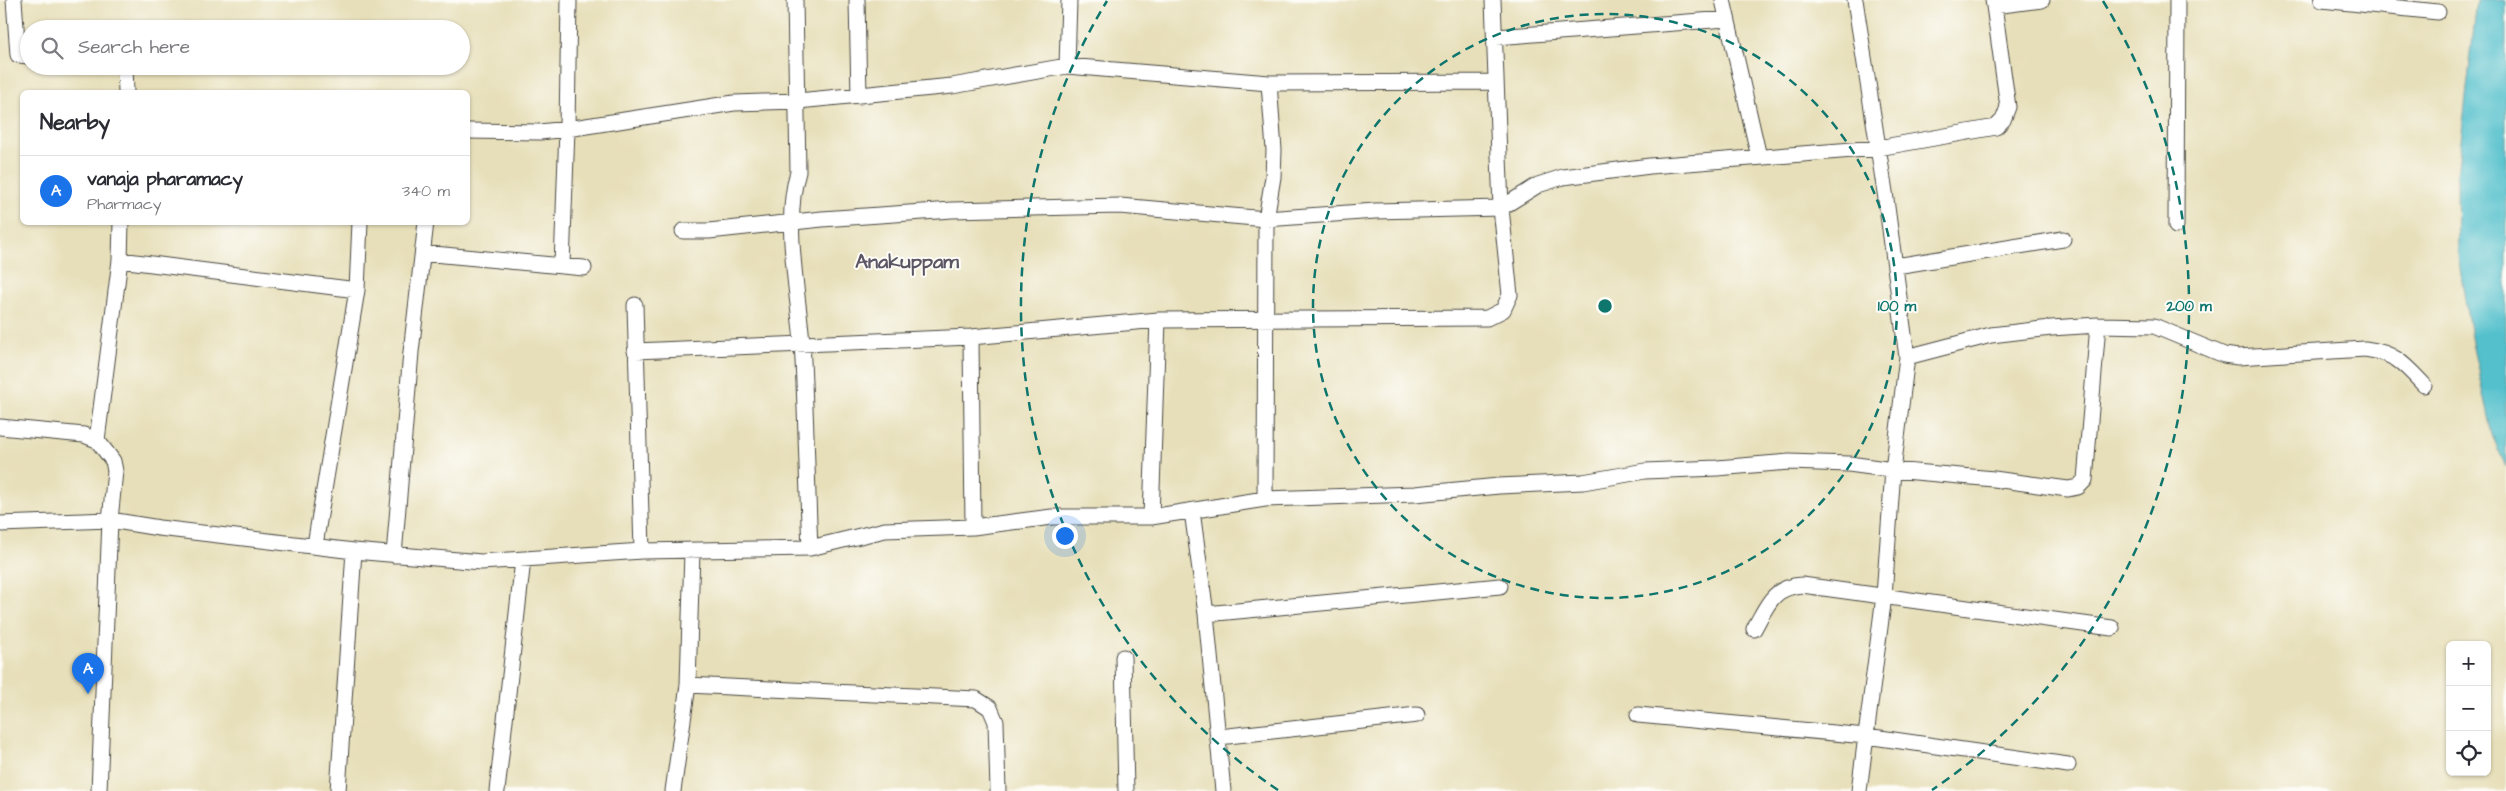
<!DOCTYPE html>
<html lang="en">
<head>
<meta charset="utf-8">
<style>
  :root { --surface:#fff; --page:#f7f7f7; --text:#2b2b33; --muted:#7c7c81; --line:#e1e1e2; --accent:#1a73e8 }
  body { margin:0; font-family:"Architects Daughter",sans-serif; background:var(--page); color:var(--text) }
  .controls { position:absolute; right:15px; bottom:15px; display:grid; overflow:hidden; border-radius:8px; box-shadow:0 1px 4px #0004 }
  .controls button { width:45px; height:45px; display:grid; place-items:center; padding:0; border:0; border-bottom:1px solid var(--line); background:var(--surface); color:var(--text); font:25px sans-serif }
  .you { position:absolute; left:1064px; top:535px; width:18px; height:18px; margin:-12px; border:4px solid #fff; border-radius:50%; background:#1a73e8; box-shadow:0 0 0 8px #1a73e833 }
  .badge { display:grid; place-items:center; width:32px; height:32px; border-radius:50%; background:var(--accent); color:#fff; font-size:16px; font-weight:700 }
  .pin { position:absolute; translate:-50% -41px; filter:drop-shadow(0 1px 2px #0008) }
  .pin::after { content:''; position:absolute; top:26px; width:18px; height:15px; background:inherit; clip-path:polygon(0 0,100% 0,50% 100%) }
  .list { margin:0; padding:0; list-style:none }
  h2 { display:flex; justify-content:space-between; align-items:center; height:65px; margin:0; padding:0 20px; font-size:21px }
  h2 small { font-size:16px; font-weight:400; color:var(--muted) }
  .list li { display:grid; grid-template-columns:32px 1fr auto; gap:15px; align-items:center; box-sizing:border-box; height:70px; padding:0 20px; border-top:1px solid var(--line) }
  .list b { display:block; font-size:19px; white-space:nowrap }
  .list p { margin:0; font-size:16px; white-space:nowrap; color:var(--muted) }
  .list em { font-size:16px; font-style:normal; color:var(--muted) }
  .icon { flex:none; width:28px; height:28px; fill:none; stroke:currentColor; stroke-width:2; stroke-linecap:round; stroke-linejoin:round }
  .map { position:relative; flex:none; width:2506px; height:791px; overflow:hidden }
  .search { position:absolute; background:var(--surface); box-shadow:0 1px 4px #0004; left:20px; top:20px; width:450px; height:55px; display:flex; align-items:center; gap:12px; box-sizing:border-box; padding:0 18px; border-radius:28px; color:var(--muted); font-size:19px }
  .panel { position:absolute; background:var(--surface); box-shadow:0 1px 4px #0004; left:20px; top:90px; width:450px; height:135px; border-radius:8px }
  .map>svg:first-child { display:block }
  .water { fill:#53c0cc; stroke:#3f767c }
  .lines { fill:none; stroke-linecap:round; stroke-linejoin:round }
  .street-casing { stroke:#474640; stroke-width:17 }
  .street { stroke:#fff; stroke-width:15 }
  .ring { fill:none; stroke:#0f766e; stroke-width:2.5; stroke-dasharray:9 6 }
  .labels { text-anchor:middle; stroke-width:4; stroke-linejoin:round; paint-order:stroke }
  .district-label { font-size:20px; font-weight:bold; fill:#5b5564; stroke:#fdfcf7 }
  .centre { fill:#0f766e; stroke:#fdfcf7; stroke-width:2.5 }
  .ring-label { font-size:15px; text-anchor:middle; font-weight:bold; fill:#0f766e; stroke:#fdfcf7; stroke-width:4; stroke-linejoin:round; paint-order:stroke }
</style>
</head>
<body>
<div class="map">
<svg width="2506" height="791" viewBox="0 0 2506 791">
  <rect width="100%" height="100%" fill="#fdfcf7"/>
  <filter id="ink" filterUnits="userSpaceOnUse"><feTurbulence type="fractalNoise" baseFrequency=".02" numOctaves="2"/><feDisplacementMap in="SourceGraphic" scale="10" xChannelSelector="R" yChannelSelector="G"/><feConvolveMatrix kernelMatrix="1 2 1 2 8 2 1 2 1" color-interpolation-filters="sRGB"/></filter>
  <filter id="wash" filterUnits="userSpaceOnUse"><feTurbulence type="fractalNoise" baseFrequency=".0096" numOctaves="4" result="noise"/><feDisplacementMap in="SourceGraphic" scale="20" xChannelSelector="R" yChannelSelector="G"/><feGaussianBlur stdDeviation="1.12" result="paint"/><feColorMatrix in="noise" values="0 0 0 0 0 0 0 0 0 0 0 0 0 0 0 0 0 1.4 0 .05"/><feComposite in="paint" operator="in"/></filter>
  <g filter="url(#wash)">
    <rect width="100%" height="100%" fill="#e7dfb9"/>
    <path class="water" d="M2477 0H2506V467L2492 435 2472 343 2458 256 2457 176Z"/>
  </g>
  <g filter="url(#ink)">
    <g class="lines">
      <g class="street-casing">
        <path id="street" d="M14 0 18 55 29 56
          M795 0 798 172C783 220 798 292 802 342 806 411 807 480 810 548
          M857 0 859 96
          M1723 0 1759 157
          M1993 0 1994 6 2042 0
          M2322 0 2438 12
          M1496 37 1726 19
          M125 66 126 92
          M1067 66 1069 0
          M468 131 540 132 567 129 734 103 798 101 952 86 1067 66 1269 83 1496 82
          M2176 226 2177 0
          M683 231H709L822 219 952 210 1120 206 1266 219 1375 211 1501 208 1538 185 1563 177 1650 166 1878 148 1996 127 2003 120 2008 107 1994 6
          M423 253 584 268
          M120 260 357 290
          M562 265 567 129 569 0
          M1896 266 2063 239
          M635 305 642 551
          M971 337 973 527
          M635 351 971 337 1158 320 1487 318 1503 310 1510 295 1501 208 1493 0
          M1907 357 1991 335 2051 328 2098 325 2154 326 2224 355 2238 357 2365 349C2396 353 2404 364 2424 385
          M0 427 84 435 97 440 113 461 115 471 110 520 99 791
          M97 440 120 260 121 222
          M1265 499 1266 219 1273 177 1274 150 1269 83
          M1192 511 1206 614 1223 791
          M1151 517 1158 320
          M0 524 110 520 159 528 354 551 338 791
          M315 545 357 290 360 222
          M354 551 481 562 642 551 810 548 885 530 973 527 1052 517H1151L1265 499 1415 494 1499 486 1583 482 1645 471 1717 468 1789 462 1849 464 1893 470 1907 357 1885 192 1855 0
          M692 551 688 685 976 699 990 708 996 722 998 791
          M394 555 411 352 426 222
          M1206 614 1500 586
          M1754 629C1767 606 1772 587 1802 585L2112 628
          M1123 657 1126 791
          M1638 715 1866 736 1859 791
          M1219 737 1417 715
          M2068 765 1866 736 1884 596 1893 470 1994 479 2068 489 2078 487 2085 480 2098 325
          M497 791 523 560
          M673 791 688 685"/>
      </g>
      <use href="#street" class="street"/>
    </g>
  </g>
  <g class="ring">
    <circle cx="1605" cy="306" r="292"/>
    <path d="M1278 790A584 584 0 0 1 1107 1M2103 1A584 584 0 0 1 1932 790"/>
  </g>
  <g class="labels">
    <g class="district-label">
      <text x="907" y="268">Anakuppam</text>
    </g>
  </g>
  <circle cx="1605" cy="306" r="8" class="centre"/>
  <g class="ring-label">
    <text x="1897" y="311">100 m</text>
    <text x="2189" y="311">200 m</text>
  </g>
</svg>
<div class="controls">
<button>+</button>
<button>−</button>
<button><svg class="icon" aria-label="locate" viewBox="0 0 24 24"><circle cx="12" cy="12" r="6"/><path d="M12 2v4M12 18v4M2 12h4M18 12h4"/></svg></button>
</div>
<div class="you"></div>
<div class="pin badge" style="left:88px;top:694px">A</div>
<div class="search"><svg class="icon" aria-label="search" viewBox="0 0 24 24"><circle cx="10" cy="10" r="6"/><path d="M15 15l6 6"/></svg>Search here</div>
<section class="panel">
<h2>Nearby<small></small></h2>
<ul class="list">
<li><span class="badge">A</span><div><b>vanaja pharamacy</b><p>Pharmacy</p></div><em>340 m</em></li>
</ul>
</section>
</div>
</body>
</html>
